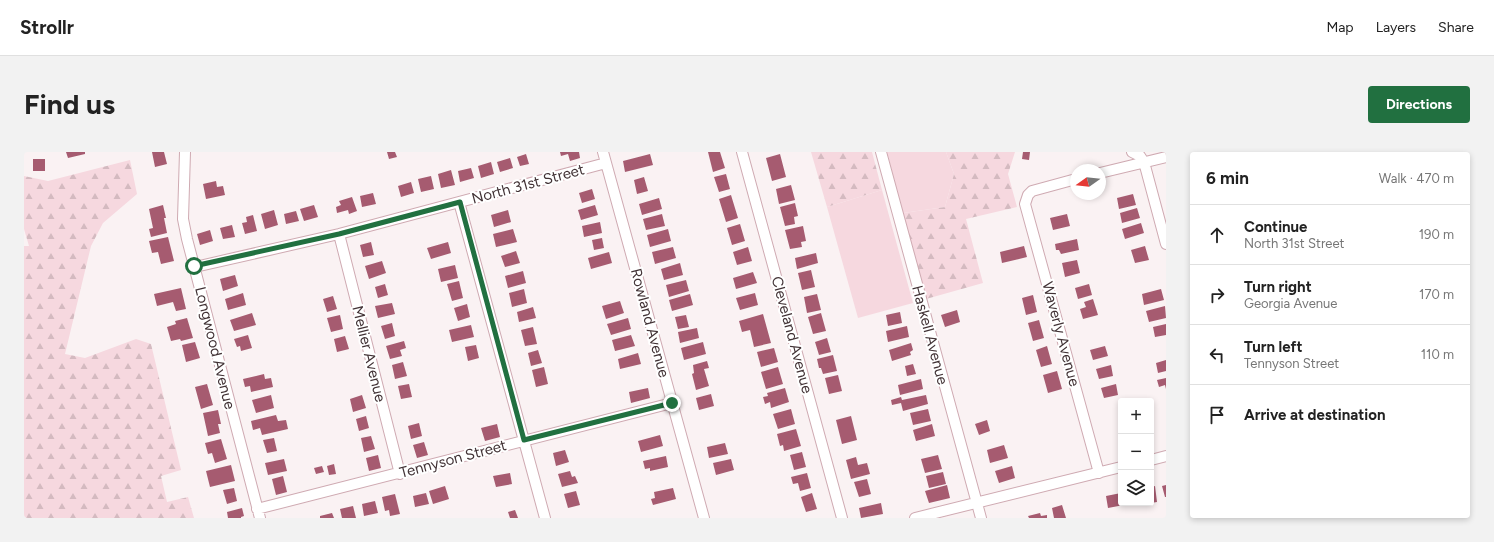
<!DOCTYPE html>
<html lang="en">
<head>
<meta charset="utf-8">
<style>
  :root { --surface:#fff; --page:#f2f2f2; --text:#222; --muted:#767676; --line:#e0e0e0; --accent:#217040 }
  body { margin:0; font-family:Figtree,sans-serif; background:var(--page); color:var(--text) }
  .controls { position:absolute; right:12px; bottom:12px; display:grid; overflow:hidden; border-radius:4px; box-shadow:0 2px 6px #0003 }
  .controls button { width:36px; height:36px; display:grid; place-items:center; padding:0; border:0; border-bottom:1px solid var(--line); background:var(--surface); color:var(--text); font:20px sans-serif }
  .compass { position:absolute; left:1046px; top:12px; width:36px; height:36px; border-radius:50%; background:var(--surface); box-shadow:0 2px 6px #0003; rotate:255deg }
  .stop { position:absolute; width:12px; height:12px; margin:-9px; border:3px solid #217040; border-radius:50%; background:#fff }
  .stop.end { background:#217040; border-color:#fff; box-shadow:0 1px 4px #0008 }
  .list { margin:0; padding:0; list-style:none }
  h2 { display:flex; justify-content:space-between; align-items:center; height:52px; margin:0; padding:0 16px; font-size:17px }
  h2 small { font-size:13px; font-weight:400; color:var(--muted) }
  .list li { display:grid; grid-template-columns:26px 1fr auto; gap:12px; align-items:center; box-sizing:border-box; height:60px; padding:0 16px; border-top:1px solid var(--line) }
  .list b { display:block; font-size:15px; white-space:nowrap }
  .list p { margin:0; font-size:13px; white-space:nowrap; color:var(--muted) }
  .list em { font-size:13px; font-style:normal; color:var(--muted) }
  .icon { flex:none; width:22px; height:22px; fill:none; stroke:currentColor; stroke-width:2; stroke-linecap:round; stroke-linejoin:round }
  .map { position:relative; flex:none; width:1142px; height:366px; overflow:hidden; border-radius:4px }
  header { display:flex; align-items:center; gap:24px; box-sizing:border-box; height:56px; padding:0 20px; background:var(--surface); border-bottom:1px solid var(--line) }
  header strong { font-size:19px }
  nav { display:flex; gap:22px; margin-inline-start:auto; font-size:14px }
  .intro { display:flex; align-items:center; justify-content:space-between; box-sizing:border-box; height:96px; padding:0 24px }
  h1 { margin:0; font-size:28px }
  .button { padding:10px 18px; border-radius:4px; background:var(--accent); color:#fff; font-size:14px; font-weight:700 }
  main { display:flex; gap:24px; padding:0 24px }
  aside { flex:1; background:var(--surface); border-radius:4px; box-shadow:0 2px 6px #0003 }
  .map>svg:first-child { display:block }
  .grass { fill:#f6d8df }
  .forest { fill:url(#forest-firs) }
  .building { fill:#a65b70 }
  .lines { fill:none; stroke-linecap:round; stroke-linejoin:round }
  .minor-casing { stroke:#cfaab2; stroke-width:12 }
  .minor { stroke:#fff; stroke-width:10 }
  .route { stroke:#217040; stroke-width:5 }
  .labels { text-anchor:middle; stroke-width:4; stroke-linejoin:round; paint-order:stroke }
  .street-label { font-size:15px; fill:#413235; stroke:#fff }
</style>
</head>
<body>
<header>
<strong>Strollr</strong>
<nav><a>Map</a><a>Layers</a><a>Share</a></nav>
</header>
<div class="intro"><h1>Find us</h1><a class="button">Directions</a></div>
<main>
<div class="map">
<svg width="1142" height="366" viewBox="0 0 1142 366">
  <defs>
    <pattern id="forest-firs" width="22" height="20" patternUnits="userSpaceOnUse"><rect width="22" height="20" fill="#f6d8df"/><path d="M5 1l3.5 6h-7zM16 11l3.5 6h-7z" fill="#d4bac0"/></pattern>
  </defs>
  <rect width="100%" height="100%" fill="#faf2f3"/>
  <path class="grass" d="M863 0H922L930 22 921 55 879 61Z
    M858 38 889 151 834 166 803 55Z"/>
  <path class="forest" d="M787 0H848L858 38 803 55Z
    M922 0H991L984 22 993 55 942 67 959 131 902 147 879 61 921 55 930 22Z
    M106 8 113 42 79 71 67 94 41 202 61 206 112 187 127 192 157 318 137 324 143 350 164 345 170 366H0V94H5L0 77V24L24 29Z"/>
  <path class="building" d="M42 0H61V2L44 6Z
    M128 0H140L143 12 131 15Z
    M363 0H371L373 5 365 7Z
    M536 0H555L556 6 546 9 544 2 537 4Z
    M684 0H696L701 16 689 20Z
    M999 0H1006L1005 8 998 7Z
    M502 2 505 12 496 14 493 5Z
    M626 2 629 13 601 20 599 9Z
    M756 2 762 25 748 29 742 6Z
    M486 6 489 16 476 20 473 10Z
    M9 7H21V19H9Z
    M467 10 470 22 457 26 454 14Z
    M447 16 450 26 436 30 434 19Z
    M427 18 431 33 417 36 414 22Z
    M702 22 706 37 695 40 690 25Z
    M407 24 410 37 397 40 394 27Z
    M620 25 624 39 613 42 610 28Z
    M192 29 193 35 199 34 201 43 182 47 179 32Z
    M387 30 390 41 377 45 374 34Z
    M767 33 771 48 755 52 752 37Z
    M568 37 571 47 558 51 555 41Z
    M349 41 352 52 338 55 336 44Z
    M1109 42 1112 53 1095 57 1093 46Z
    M707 43 714 66 702 70 695 47Z
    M328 45 333 59 325 62 324 58 313 61 312 55 317 53 315 49Z
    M635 46 638 57 618 63 615 52Z
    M771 51 774 64 770 65 771 72 761 74 756 55Z
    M139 53 142 66H140L143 81 127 85 125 77 129 76 125 57Z
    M290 53 294 65 280 69 276 57Z
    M571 53 574 63 557 68 554 58Z
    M1113 56 1116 66 1098 71 1096 61Z
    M250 58 254 73 241 77 237 62Z
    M484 58 487 70 470 75 467 63Z
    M272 59 275 69 262 72 260 62Z
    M638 62 641 74 622 78 619 67Z
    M1043 62 1046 74 1029 78 1026 66Z
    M229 63 233 79 221 82 218 71 223 70 222 65Z
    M576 70 578 81 560 85 558 74Z
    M1117 71 1120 81 1101 87 1098 77Z
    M716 72 721 89 708 93 703 76Z
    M208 73 211 85 199 87 196 76Z
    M779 74 782 89 777 90 778 95 766 97 761 78Z
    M489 77 493 90 472 95 469 82Z
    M644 77 647 89 626 95 623 83Z
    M186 78 189 89 176 93 173 82Z
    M144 85 150 109 137 112 134 100 128 101 125 89Z
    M578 86 580 96 570 98 568 88Z
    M1053 87 1055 98 1037 102 1035 98H1032L1031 92Z
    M347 90 350 103 339 105 336 93Z
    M424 90 427 101 407 107 403 96Z
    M1000 94 1003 105 978 111 976 100Z
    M1121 94 1125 108 1111 111 1107 98Z
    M649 95 652 106 631 112 628 100Z
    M724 95 728 109 713 113 709 100Z
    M492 99 496 111 481 115 477 104Z
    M585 100 588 111 567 117 564 106Z
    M792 101 794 111 773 117 771 106Z
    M1053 108 1056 121 1041 125 1038 111Z
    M358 109 362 121 345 127 341 114Z
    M656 111 659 123 640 128 637 117Z
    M431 113 434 126 417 130 414 117Z
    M787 118 791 135 778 138 774 121Z
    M499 119 502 131 484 136 481 124Z
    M729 120 733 131 712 137 709 126Z
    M211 123 214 134 199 139 196 127Z
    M662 128 665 139 645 145 642 133Z
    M435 129 439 146 428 149 423 132Z
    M361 132 364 143 354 146 351 135Z
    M1065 132 1068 143 1054 147 1051 136Z
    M157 136 162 157 152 159 149 150 133 154 130 142Z
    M500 137 503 151 488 155 485 141Z
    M1137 137 1140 148 1120 153 1118 142Z
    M219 141 222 153 204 158 201 147Z
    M731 141 734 153 716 158 712 146Z
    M666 142 669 153 648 159 645 148Z
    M793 142 797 158 783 161 780 145Z
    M1009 143 1013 160 1002 163 998 146Z
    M309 144 313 157 303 160 299 147Z
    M1069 147 1074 163 1059 167 1056 157 1062 155 1060 150Z
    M596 149 600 161 582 167 578 154Z
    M368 151 371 162 354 166 351 154Z
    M443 152 446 165 434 169 430 156Z
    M1141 154 1142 166 1125 170 1122 159Z
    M509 155 512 166 495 170 493 160Z
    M933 158 936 170 921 175 917 163Z
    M876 160 878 171 864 174 862 163Z
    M228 161 232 173 210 179 206 168Z
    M797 161 802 179 789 182 784 165Z
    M739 162 747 191 730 195 726 178 718 180 715 169Z
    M316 163 319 177 307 180 303 166Z
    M662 163 665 175 654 177 651 165Z
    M163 166 169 186 157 189 156 187 147 189 143 175 152 172 151 169Z
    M604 166 607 177 587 183 583 172Z
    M1015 168 1020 186 1009 189 1004 171Z
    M368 171 371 184 361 187 357 174Z
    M1142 172V183L1131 185 1129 175Z
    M447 173 450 185 428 190 425 178Z
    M883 174 885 185 864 190 862 179Z
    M509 175 513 192 501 194 497 178Z
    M673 176 675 186 656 191 654 180Z
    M224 183 228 196 217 199 216 194 213 195 210 187Z
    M607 183 611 194 591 199 588 188Z
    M321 184 325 197 313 200 310 187Z
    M803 186 807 200 795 203 791 190Z
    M380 189 382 196 376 198 378 204 366 207 362 194Z
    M171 190 176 206 162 210 158 193Z
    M679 190 682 202 660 208 657 196Z
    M887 191 889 198 886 200 887 203 868 209 865 198Z
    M452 193 455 206 444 209 441 195Z
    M1023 194 1028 212 1017 215 1012 198Z
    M1081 194 1084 204 1069 208 1066 198Z
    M750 196 754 210 737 215 733 200Z
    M514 198 518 211 507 214 504 201Z
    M614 201 617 212 596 217 594 207Z
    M809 203 813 219 799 222 797 216H795L793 207Z
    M1142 208V219L1134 221 1132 211Z
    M683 209 685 216 680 217 685 234 672 238 668 222 670 221 669 213Z
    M379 210 383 224 371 227 368 213Z
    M889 212 892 222 883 224 881 214Z
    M1087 213 1089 224 1075 227 1072 217Z
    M520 215 524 232 512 235 508 218Z
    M754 215 759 232 742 237 737 220Z
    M1033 219 1038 237 1024 241 1019 223Z
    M240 222 241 227 247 226 249 235 227 240 226 234 221 235 219 227Z
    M814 223 818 239 805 242 801 226Z
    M1142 226V237L1141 233 1135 235 1133 228Z
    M897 227 899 237 876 243 874 233Z
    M183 232 189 253 177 257 171 235Z
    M385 232 388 245 377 247 374 234Z
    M1092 232 1094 243 1080 246 1077 236Z
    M624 236 626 246 607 251 605 240Z
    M761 236 765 250 747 256 746 250 741 252 739 245 744 244 743 241Z
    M687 242 690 254 675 258 672 246Z
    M247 243 250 256 232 261 228 248Z
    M338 243 342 256 329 260 326 247Z
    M902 243 904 252 879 259 877 251 868 253 867 248 877 245 878 248Z
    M767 257 771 272 754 277 749 262Z
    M904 257 907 269 889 273 886 261Z
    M194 258 197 272H194L196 281 184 284 179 261Z
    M252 263 254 269 262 268 264 277 238 283 236 276 229 278 227 269Z
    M342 264 345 276 335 279 332 267Z
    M827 264 833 288 818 292 812 268Z
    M963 268 966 279 955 283 951 272Z
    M395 271 398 284 387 287 384 274Z
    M473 272 476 285 461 289 457 276Z
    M908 272 911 284 892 289 889 278Z
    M772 277 777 294 760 299 759 293 756 294 753 282Z
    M1127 280 1130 293H1127Z
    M636 283 639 294 617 300 614 289Z
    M347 284 351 297 340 300 337 286Z
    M250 286 253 299 243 301 239 288Z
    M197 287 203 307 191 311 188 301 184 302 181 291Z
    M400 290 404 303 393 306 389 293Z
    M701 291 704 302 685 306 683 295Z
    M980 293 984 306 966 311 963 298Z
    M541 298 545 310 532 314 529 301Z
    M778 300 782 315 770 318 766 303Z
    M354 303 357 316 345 319 342 306Z
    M914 303 918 317 901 321 897 307Z
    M642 304 644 315 626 319V316L621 317 619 309Z
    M832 305 834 313 843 311 846 322 827 327 822 308Z
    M260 307 263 319 244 323 241 311Z
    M707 307 710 318 692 323 689 311Z
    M310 312 312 322 305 323 303 314Z
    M207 313 211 329 186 335 182 319Z
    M298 314 300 320 292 322 290 316Z
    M988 314 991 326 975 331 971 319Z
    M546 319 548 325 551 324 554 331 538 335 534 322Z
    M919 320 922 332 905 336 902 324Z
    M486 321 488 332 472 335 469 324Z
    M783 321 787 336 776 339 774 331 769 332 767 325Z
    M259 324 263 340 252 343 248 327Z
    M843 327 847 342 835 345 830 330Z
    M923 333 926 346 905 351 901 339Z
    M1142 333V345H1141L1138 334Z
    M421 334 425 347 409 352 405 339Z
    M1131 334 1133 350 1127 351V335Z
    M210 336 213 349 203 352 199 338Z
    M649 336 652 347 629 353 627 347 631 346 630 340Z
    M552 339 556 353 544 356 540 342Z
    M402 341 405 352 391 355 389 344Z
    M788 341 793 357 782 360 777 345Z
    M1097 341V351L1105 352 1084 356 1082 344Z
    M371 342 376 362 366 364 365 358 361 359 358 345Z
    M351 349 354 361 340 364 338 352Z
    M857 351 859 362 837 366 835 356Z
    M1038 353 1042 366H1030L1028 356Z
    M329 354 332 366H318L316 357Z
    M218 356 220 364 217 365V366H204L203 360Z
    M491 358 494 366H486L484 360Z
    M308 361 310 366H296V364Z
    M1016 361 1017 364 1023 363V366H1005L1004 364Z"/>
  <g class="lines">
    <g class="minor-casing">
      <path id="minor" d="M161 0 159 67 163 87 236 366
        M579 0 680 366
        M718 0 818 366
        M857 0 957 366
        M1108 0 1116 4 1120 10 1142 92
        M1076 21 1142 5
        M1052 27 1008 39 1004 43 1001 52 1075 321
        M435 50 521 366
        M315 82 376 322
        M171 115 315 82 582 11
        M1127 308 1142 304
        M233 357 648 251
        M891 366 1097 315"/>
    </g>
    <use href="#minor" class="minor"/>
  </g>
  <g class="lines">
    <path class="route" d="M170 114 315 82 436 50 500 288 648 251"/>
  </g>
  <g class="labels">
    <g class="street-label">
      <text transform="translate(504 32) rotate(-15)" y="5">North 31st Street</text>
      <text transform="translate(626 171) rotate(75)" y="5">Rowland Avenue</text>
      <text transform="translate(1037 182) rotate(75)" y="5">Waverly Avenue</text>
      <text transform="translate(768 183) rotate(75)" y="5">Cleveland Avenue</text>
      <text transform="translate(906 183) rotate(75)" y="5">Haskell Avenue</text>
      <text transform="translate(191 196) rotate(76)" y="5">Longwood Avenue</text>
      <text transform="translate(345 202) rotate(76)" y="5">Mellier Avenue</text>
      <text transform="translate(429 307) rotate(-15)" y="5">Tennyson Street</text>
    </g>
  </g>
</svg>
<div class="controls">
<button>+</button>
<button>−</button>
<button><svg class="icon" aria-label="layers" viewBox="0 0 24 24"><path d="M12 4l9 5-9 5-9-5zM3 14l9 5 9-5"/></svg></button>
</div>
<svg class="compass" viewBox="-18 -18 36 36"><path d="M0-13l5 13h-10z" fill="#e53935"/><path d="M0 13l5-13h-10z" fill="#767676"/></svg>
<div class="stop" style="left:170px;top:114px"></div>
<div class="stop end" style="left:648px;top:251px"></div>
</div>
<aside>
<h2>6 min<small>Walk · 470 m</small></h2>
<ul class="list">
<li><svg class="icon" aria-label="ahead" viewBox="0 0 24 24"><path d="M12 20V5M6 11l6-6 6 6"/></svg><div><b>Continue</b><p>North 31st Street</p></div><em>190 m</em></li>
<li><svg class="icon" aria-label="right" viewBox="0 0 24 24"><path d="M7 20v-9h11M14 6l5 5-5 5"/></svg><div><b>Turn right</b><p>Georgia Avenue</p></div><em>170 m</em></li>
<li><svg class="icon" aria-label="left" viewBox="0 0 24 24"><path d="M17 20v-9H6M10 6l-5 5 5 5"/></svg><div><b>Turn left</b><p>Tennyson Street</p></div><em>110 m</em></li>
<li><svg class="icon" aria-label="arrive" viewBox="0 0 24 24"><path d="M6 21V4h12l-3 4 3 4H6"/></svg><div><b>Arrive at destination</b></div></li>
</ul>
</aside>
</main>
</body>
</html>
